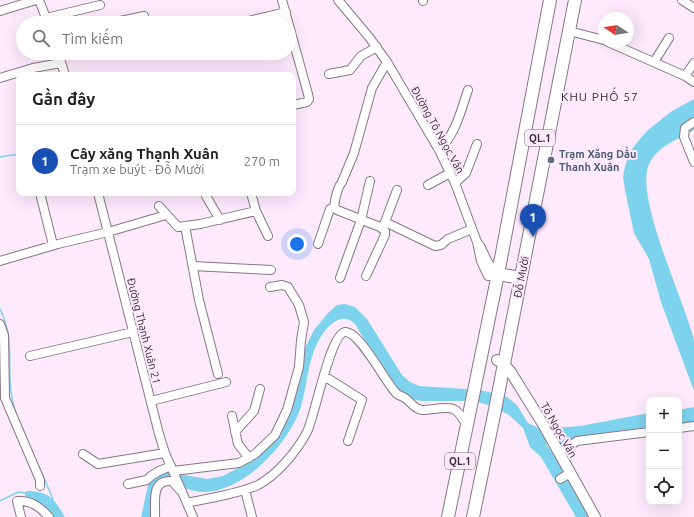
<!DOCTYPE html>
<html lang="vi">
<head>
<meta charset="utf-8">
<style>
  :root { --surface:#fff; --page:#f2f2f2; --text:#202124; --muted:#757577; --line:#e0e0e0; --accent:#46600e }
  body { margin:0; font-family:Ubuntu,sans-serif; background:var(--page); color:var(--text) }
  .controls { position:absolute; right:12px; bottom:12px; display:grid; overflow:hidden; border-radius:8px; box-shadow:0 4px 16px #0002 }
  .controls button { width:36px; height:36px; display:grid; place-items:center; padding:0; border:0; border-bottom:1px solid var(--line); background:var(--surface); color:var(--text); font:20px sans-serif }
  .compass { position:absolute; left:598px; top:12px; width:36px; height:36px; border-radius:50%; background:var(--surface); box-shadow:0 4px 16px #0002; rotate:282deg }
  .you { position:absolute; left:297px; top:244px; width:14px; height:14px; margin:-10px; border:3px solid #fff; border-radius:50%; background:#1a73e8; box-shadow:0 0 0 6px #1a73e833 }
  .badge { display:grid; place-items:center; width:26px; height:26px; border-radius:50%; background:var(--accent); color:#fff; font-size:13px; font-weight:700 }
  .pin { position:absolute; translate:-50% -33px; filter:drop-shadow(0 1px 2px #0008) }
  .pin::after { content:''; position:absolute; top:21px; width:14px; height:12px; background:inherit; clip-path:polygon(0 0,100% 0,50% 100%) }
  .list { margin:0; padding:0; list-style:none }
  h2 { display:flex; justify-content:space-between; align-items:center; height:52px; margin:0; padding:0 16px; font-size:17px }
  h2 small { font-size:13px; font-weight:400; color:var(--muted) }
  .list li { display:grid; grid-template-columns:26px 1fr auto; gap:12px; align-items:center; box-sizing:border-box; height:72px; padding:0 16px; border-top:1px solid var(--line) }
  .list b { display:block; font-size:15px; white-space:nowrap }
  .list p { margin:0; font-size:13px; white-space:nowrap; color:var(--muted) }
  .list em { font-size:13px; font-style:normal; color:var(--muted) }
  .icon { flex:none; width:22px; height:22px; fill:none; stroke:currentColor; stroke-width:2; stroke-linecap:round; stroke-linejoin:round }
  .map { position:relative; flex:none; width:694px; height:517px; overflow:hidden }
  .search { position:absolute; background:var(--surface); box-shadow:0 4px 16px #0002; left:16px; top:16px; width:280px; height:44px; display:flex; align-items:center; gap:10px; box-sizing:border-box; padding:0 14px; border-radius:22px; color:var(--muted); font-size:15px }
  .panel { position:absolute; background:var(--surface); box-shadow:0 4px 16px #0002; left:16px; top:72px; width:280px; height:124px; border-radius:8px }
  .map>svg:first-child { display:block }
  .water { fill:#7dd3ee }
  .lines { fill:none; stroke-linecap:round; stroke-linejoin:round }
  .stream { stroke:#7dd3ee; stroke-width:1.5 }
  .minor-casing { stroke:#887687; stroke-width:10 }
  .major-casing { stroke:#887687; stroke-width:12 }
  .highway-casing { stroke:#887687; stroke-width:14 }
  .minor { stroke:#fff; stroke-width:8 }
  .major { stroke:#fff; stroke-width:10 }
  .highway { stroke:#fff; stroke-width:12 }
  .service-dot { fill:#5c6f8a; stroke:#feeafd; stroke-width:1.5 }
  .labels { text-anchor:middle; stroke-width:4; stroke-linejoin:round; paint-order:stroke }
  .shield { fill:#feeafd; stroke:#726672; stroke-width:1 }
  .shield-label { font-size:10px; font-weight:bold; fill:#362e36 }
  .street-label { font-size:11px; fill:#362e36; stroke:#feeafd }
  .service-label { font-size:11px; font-weight:bold; fill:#4e5e75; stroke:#feeafd; text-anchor:start }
  .neighbourhood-label { font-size:12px; letter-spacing:1px; fill:#362e36; stroke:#feeafd }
</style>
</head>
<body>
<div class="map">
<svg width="694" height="517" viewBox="0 0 694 517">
  <rect width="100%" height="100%" fill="#feeafd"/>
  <path class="water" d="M694 99V130C676 141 660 144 649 164 634 196 685 302 694 340 694 344 694 350 694 355 694 367 694 379 694 391L661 302 649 259 634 233 625 190 623 177 625 167 629 153 639 140 648 130 672 111Z
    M345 304 355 307 367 319 402 375 410 382 419 386 481 390 507 397 517 405 528 423 541 429 580 426 649 413V427L574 437 567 444H546L574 484 591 517H576L541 457 530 447 523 428 509 415 498 409 485 404 472 401H421L407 398 393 388 355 324C339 309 324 330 317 344 308 362 307 384 302 403 292 441 246 490 206 492 193 493 177 485 165 480L153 491 150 517H141L149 481 162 473 168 472 207 479 223 476 245 464 275 435 306 346 314 330 328 313 337 305Z
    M694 407V422L679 425V410Z
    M28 491C51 492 54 499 65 517H54L40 503 25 496V492Z"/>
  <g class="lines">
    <path class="stream" d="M0 157 19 154
      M0 309C15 339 7 362 11 392 12 400 14 408 17 416
      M40 469 53 499
      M0 501 18 492 25 493"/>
    <g class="minor-casing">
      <path id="minor" d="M39 0 48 23
        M282 0 308 94 309 99 307 102 293 105
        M338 0 369 37 387 62 439 150 455 183 477 242 481 261 488 276H495L498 274 489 264 480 246 477 242
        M682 0 694 8
        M423 1V0
        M0 11 36 0
        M46 18 100 5
        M111 23 144 16
        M240 23 286 12
        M569 31 604 40
        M608 42 685 76 694 82
        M58 53 65 75
        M387 62 372 88 354 153 342 182C337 188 335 199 334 207L337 210 380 227 383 226 385 222 397 190
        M654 62 669 38
        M329 74 350 70 361 56 377 47
        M685 76 694 63
        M0 78 33 68 61 63
        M694 122 685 128 684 137 694 162
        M439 150C456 134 461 110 468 90
        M455 183 466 173 477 144
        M428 185 450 173
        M40 193 53 245
        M98 193 159 434 165 453 193 517
        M251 193 256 211
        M206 196 220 220
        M159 206 178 227 200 224 256 211 268 236
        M385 222 435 246 441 245 448 239 472 229
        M185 226 199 300 218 374
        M318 244 330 209 334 207
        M0 261 58 244 108 232 166 215
        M193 266 271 270
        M366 276 385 235V231L380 227
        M340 278 361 220 370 181
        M0 324 4 335 5 398 40 480V486
        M30 356 133 332
        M324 376 362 400 348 441
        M151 401 226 382
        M232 416 238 444 249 458
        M679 428 694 426
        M235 432 254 411 260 389
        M559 453 577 441 649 432
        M83 454 98 464 165 453
        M173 471 239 463 255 454 275 435 287 410 299 367 301 340 304 322 299 305 288 287 282 285 270 287
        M560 479 570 473
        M128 484 147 480 151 476 159 471 171 466
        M245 490 252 517
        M187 503C209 498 238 494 258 485 277 475 297 451 307 432 315 416 330 334 345 332 360 331 386 384 397 394 400 396 402 396 405 398 411 402 414 409 422 410 426 410 431 409 434 409 455 406 457 408 467 426
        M21 517 17 501C31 500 40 507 49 517
        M155 517C156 503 150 479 172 481L179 489"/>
    </g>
    <g class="major-casing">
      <path id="major" d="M497 360 504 364 510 371 543 424 595 517"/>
    </g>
    <g class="highway-casing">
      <path id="highway" d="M498 274 521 278
        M448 517 498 274 550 0
        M473 517 495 410 575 0"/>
    </g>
    <use href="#minor" class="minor"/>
    <use href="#major" class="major"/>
    <use href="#highway" class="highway"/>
  </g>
  <circle class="service-dot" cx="551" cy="160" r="4"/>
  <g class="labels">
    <g class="shield">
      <rect x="525" y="130" width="30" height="16" rx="3"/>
      <rect x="445" y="453" width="30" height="16" rx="3"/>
    </g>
    <g class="shield-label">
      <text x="540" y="142">QL.1</text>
      <text x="460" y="465">QL.1</text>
    </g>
    <g class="street-label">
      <text transform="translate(438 130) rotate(61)" y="4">Đường Tô Ngọc Vân</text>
      <text transform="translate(521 277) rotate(-79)" y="4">Đỗ Mười</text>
      <text transform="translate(144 331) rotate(76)" y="4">Đường Thạnh Xuân 21</text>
      <text transform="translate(559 430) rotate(60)" y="4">Tô Ngọc Vân</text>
    </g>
    <g class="service-label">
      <text x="559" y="158">Trạm Xăng Dầu<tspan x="559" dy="13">Thanh Xuân</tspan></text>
    </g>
    <g class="neighbourhood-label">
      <text x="600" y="101">KHU PHỐ 57</text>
    </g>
  </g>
</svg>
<div class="controls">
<button>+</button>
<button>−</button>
<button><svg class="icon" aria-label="locate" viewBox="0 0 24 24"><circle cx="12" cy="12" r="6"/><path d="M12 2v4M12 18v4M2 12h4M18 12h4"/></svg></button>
</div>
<svg class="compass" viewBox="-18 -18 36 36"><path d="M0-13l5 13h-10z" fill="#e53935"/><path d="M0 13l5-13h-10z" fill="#757577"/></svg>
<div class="you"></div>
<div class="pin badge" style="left:533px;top:237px;background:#1a4fb4">1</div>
<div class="search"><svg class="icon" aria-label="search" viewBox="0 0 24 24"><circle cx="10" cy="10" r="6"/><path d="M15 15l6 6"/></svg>Tìm kiếm</div>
<section class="panel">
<h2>Gần đây<small></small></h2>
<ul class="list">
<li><span class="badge" style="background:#1a4fb4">1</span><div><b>Cây xăng Thạnh Xuân</b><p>Trạm xe buýt · Đỗ Mười</p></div><em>270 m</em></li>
</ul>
</section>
</div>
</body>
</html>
